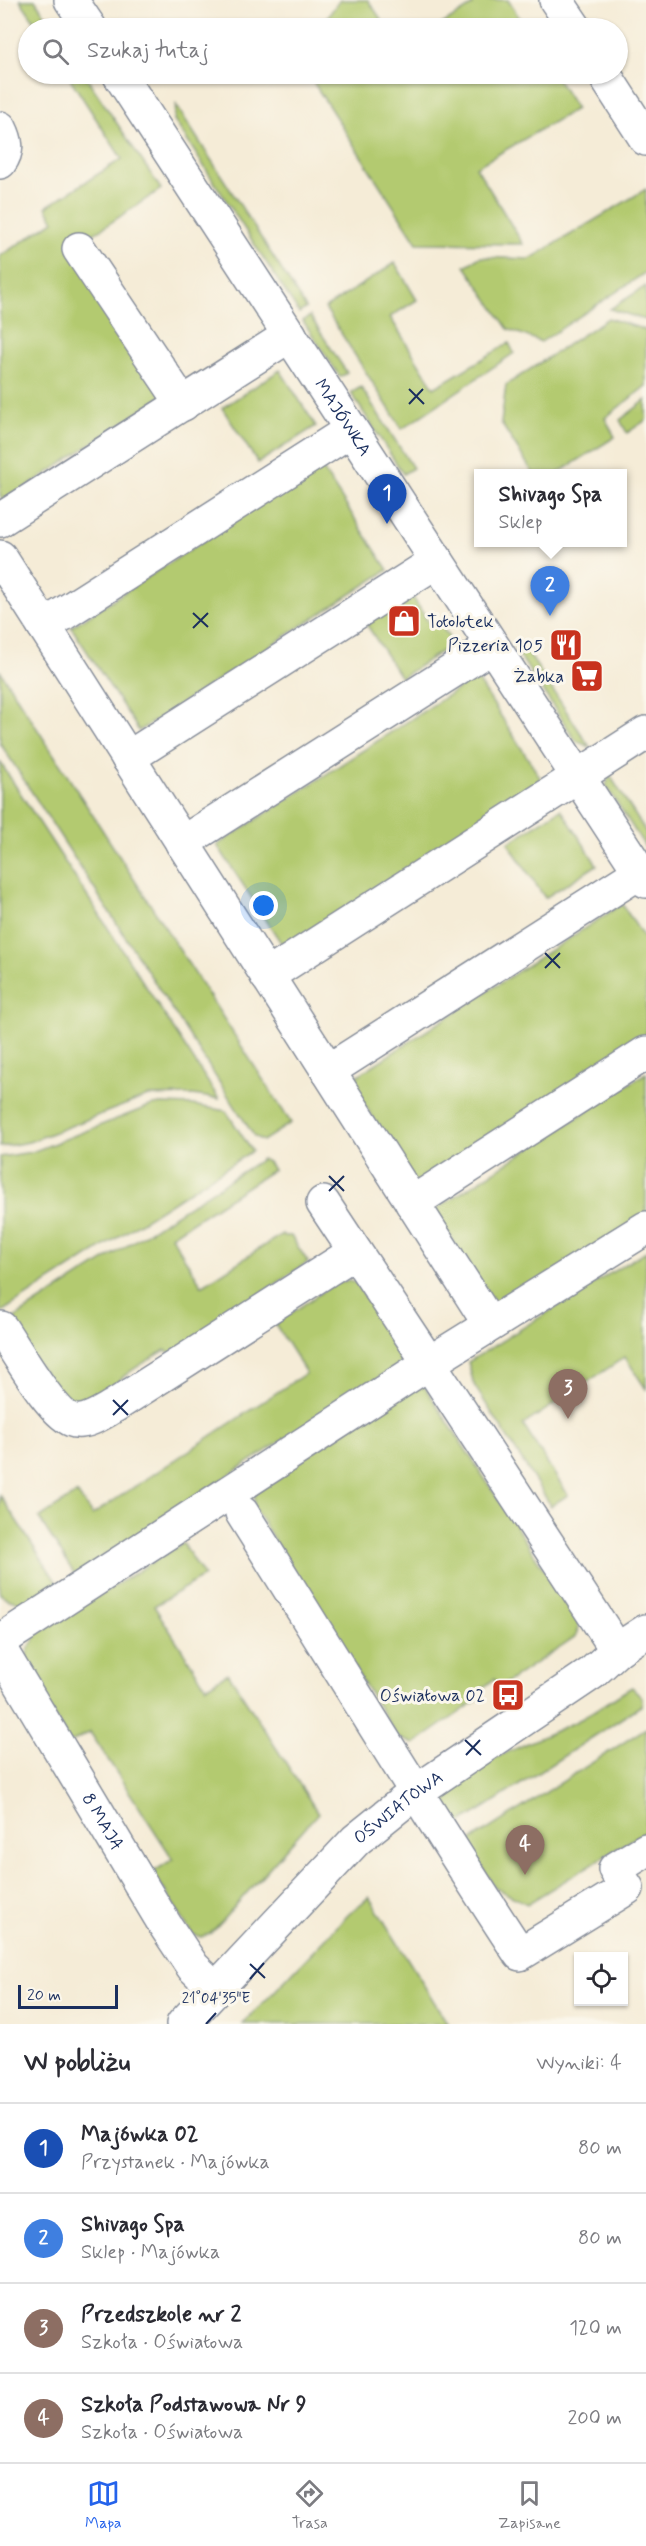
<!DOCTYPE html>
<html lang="pl">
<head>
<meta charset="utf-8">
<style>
  :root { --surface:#fff; --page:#f7f7f7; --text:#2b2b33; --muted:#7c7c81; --line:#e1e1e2; --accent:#2563eb }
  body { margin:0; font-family:Mynerve,sans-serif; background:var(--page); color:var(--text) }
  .controls { position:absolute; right:18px; bottom:18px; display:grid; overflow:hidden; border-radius:0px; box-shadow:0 2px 4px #0004 }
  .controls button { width:54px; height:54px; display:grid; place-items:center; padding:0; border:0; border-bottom:2px solid var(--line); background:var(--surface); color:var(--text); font:30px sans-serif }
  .scale { position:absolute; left:18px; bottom:15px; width:100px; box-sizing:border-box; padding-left:6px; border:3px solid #1b2f5e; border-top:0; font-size:16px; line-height:21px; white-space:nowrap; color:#1b2f5e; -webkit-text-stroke:4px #fbf7ec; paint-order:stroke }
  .you { position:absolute; left:264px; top:906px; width:21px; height:21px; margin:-15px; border:4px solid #fff; border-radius:50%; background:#1a73e8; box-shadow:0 0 0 9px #1a73e833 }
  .badge { display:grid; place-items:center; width:39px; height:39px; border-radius:50%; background:var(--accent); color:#fff; font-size:20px; font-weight:700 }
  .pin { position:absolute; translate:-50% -50px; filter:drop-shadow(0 2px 3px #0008) }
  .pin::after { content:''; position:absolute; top:32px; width:21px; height:18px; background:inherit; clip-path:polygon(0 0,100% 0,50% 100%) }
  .popup { position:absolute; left:474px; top:469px; width:153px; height:78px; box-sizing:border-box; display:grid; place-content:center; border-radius:0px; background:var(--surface); filter:drop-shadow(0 2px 4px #0005); font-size:20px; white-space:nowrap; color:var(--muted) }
  .popup b { font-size:22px; color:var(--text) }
  .popup::after { content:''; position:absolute; left:50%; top:100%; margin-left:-12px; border:12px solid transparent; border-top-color:var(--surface) }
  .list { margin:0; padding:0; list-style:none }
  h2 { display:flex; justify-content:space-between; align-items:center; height:78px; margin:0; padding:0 24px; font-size:26px }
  h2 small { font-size:20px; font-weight:400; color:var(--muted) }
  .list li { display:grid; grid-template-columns:39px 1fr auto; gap:18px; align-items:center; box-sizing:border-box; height:90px; padding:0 24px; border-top:2px solid var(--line) }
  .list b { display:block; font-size:22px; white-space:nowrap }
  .list p { margin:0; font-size:20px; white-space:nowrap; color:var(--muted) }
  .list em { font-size:20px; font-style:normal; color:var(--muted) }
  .icon { flex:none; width:33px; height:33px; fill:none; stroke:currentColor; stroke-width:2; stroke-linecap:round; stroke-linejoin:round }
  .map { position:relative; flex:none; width:646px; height:2024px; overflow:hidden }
  .search { position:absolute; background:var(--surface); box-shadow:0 2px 4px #0004; left:18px; right:18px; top:18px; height:66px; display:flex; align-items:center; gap:15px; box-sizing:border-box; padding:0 21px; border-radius:33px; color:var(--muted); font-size:22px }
  .sheet { height:438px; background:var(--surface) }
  nav { display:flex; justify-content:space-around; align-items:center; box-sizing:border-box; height:84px; border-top:2px solid var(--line); background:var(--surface); font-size:16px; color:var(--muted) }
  nav a { display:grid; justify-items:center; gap:3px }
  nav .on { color:var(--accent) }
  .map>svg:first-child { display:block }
  .green { fill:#b3ca6f; stroke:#677c66; stroke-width:1.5 }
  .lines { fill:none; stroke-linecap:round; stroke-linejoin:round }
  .minor-casing { stroke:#888e9a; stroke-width:36 }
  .minor { stroke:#fff; stroke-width:33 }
  .ticks { fill:none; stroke:#1b2f5e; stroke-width:2 }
  .labels { text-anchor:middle; stroke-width:6; stroke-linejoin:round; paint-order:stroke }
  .street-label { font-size:18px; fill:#1b2f5e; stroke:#fbf7ec }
  .poi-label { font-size:18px; fill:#1b2f5e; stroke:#fbf7ec; text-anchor:end }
  .ticks-label { font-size:15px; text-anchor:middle; fill:#1b2f5e; stroke:#fbf7ec; stroke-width:6; stroke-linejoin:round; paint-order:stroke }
</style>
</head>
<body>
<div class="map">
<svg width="646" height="2024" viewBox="0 0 646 2024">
  <rect width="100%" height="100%" fill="#fbf7ec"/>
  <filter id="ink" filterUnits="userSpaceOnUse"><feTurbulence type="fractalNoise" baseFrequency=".0167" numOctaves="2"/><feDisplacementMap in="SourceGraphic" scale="12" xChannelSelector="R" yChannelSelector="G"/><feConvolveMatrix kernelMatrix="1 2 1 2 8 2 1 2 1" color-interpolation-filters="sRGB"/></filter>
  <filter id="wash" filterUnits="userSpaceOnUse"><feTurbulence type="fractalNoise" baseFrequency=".008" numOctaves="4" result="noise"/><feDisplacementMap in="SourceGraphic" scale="24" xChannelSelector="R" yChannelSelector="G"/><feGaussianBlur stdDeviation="1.35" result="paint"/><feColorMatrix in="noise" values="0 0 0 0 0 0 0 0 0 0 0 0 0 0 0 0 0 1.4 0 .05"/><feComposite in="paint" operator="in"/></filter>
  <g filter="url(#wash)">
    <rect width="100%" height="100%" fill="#f5ecd7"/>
    <path class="green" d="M20 0H35L54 28H39Z
      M340 0H368L387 28H319Z
      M470 0H508L526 28H436L473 5Z
      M67 74H84L161 189 73 248 169 392 4 502 0 495V256L54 221 46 207 122 159Z
      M308 74H554L576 109 476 167 523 244 417 243Z
      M176 105 306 308 299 313 174 120Z
      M646 189V272L541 342 508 329 465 266 480 257 530 259Z
      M395 263 417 300 390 317 434 388 509 343 514 353 402 429 325 308Z
      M646 286V320L610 309Z
      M310 316 347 373 340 377 303 321Z
      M608 318 646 330V386L605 418 615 437 558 473H533L501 423 506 385Z
      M280 370 316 426 258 463 222 408Z
      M361 387 413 468 403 474 351 393Z
      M646 400V420L627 433 620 420Z
      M320 465 388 570 139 731 71 627Z
      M410 593 431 626 439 622 453 644 401 678 365 622Z
      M523 645 590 747 576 741 515 649Z
      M0 671 291 1123 263 1141 254 1136 0 743Z
      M476 677 543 782 285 949 217 845Z
      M0 762 219 1099 193 1095 148 1096 29 1142 0 1147Z
      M609 774 646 832V848L606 786Z
      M561 809 597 865 545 898 508 843Z
      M622 904 646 941V1036L417 1185 349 1081Z
      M646 1073V1215L498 1310 433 1211Z
      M160 1104 192 1105 226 1111 252 1151 0 1313V1157L32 1152 150 1106Z
      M262 1159 268 1162 273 1170 171 1236 202 1286 282 1234 284 1236H291L308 1262 173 1354 165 1350C145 1363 113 1377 107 1400L72 1407 5 1324Z
      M646 1251V1389L625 1357 523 1425 568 1495 551 1506 474 1385 468 1362Z
      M349 1280 356 1283 408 1359 75 1575 39 1518 77 1493 92 1515 306 1373 275 1324 334 1284Z
      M421 1381 579 1623 576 1636 500 1687 494 1679 477 1693 482 1697 414 1744 398 1738 254 1508 255 1489Z
      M0 1495 61 1589 27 1605 10 1600 0 1594Z
      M183 1543 204 1576 154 1606 206 1687 228 1673 318 1813 210 1934 201 1937 192 1934 153 1872 173 1859 90 1732 70 1743 24 1666 28 1650 37 1634Z
      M632 1687 642 1697V1705L455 1827 446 1812 442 1800C475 1758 536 1742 581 1719 599 1709 615 1697 632 1687Z
      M646 1728V1831L527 1904 495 1888 467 1843Z
      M369 1897 448 2024H243L349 1914Z"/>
  </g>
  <g filter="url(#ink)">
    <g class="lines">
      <g class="minor-casing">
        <g id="minor">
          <path d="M71 0 90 28"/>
          <path d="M556 0 575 28"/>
          <path id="s1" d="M119 74 646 881"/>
          <path d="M604 74 646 139"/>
          <path d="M0 128C6 140 9 150 0 162"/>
          <path d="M79 249 183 404"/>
          <path d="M0 520 290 335"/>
          <path d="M0 557 489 1323"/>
          <path d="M44 626 351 430"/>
          <path d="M128 758 437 561"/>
          <path d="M182 843 492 646"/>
          <path d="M267 976 646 733"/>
          <path d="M328 1071 640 872"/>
          <path d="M412 1203 646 1053"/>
          <path d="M1 1328C15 1348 53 1417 75 1421 88 1423 103 1412 114 1406L355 1252"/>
          <path d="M242 1513C335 1660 424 1809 520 1954L627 1888 615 1869 646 1850"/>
          <path d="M0 1641 429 1363 323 1203"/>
          <path id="s2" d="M0 1649 165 1925 193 1967 215 1988"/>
          <path d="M617 1650 429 1363 646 1228"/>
          <path id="s3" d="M183 2024 356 1840 417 1791 592 1673 617 1650 646 1631"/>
        </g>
      </g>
      <use href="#minor" class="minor"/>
    </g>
  </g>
  <path class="ticks" d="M409 389 424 404M409 404 423 389M193 613 208 627M193 628 208 613M545 953 560 968M545 968 560 953M329 1176 344 1191M329 1191 344 1176M113 1400 128 1415M113 1415 128 1400M465 1740 481 1755M466 1755 480 1740M250 1964 265 1978M250 1979 264 1963M206 2024 216 2013"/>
  <defs>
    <g id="shop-square" transform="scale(1.725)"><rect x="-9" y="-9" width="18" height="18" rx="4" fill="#c8321e" stroke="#fbf7ec"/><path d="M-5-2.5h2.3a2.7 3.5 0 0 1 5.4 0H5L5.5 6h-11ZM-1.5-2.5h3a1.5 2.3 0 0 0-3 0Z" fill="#fff"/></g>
    <g id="restaurant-square" transform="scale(1.725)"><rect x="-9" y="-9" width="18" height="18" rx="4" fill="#c8321e" stroke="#fbf7ec"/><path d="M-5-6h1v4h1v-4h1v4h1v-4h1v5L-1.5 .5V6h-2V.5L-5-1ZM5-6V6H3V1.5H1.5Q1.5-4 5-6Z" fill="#fff"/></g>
    <g id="supermarket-square" transform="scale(1.725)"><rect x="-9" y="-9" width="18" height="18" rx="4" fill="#c8321e" stroke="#fbf7ec"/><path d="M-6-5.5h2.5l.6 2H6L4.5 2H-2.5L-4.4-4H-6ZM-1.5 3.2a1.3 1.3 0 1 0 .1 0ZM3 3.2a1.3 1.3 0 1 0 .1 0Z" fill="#fff"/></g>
    <g id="bus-square" transform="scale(1.725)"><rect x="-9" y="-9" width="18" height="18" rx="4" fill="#c8321e" stroke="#fbf7ec"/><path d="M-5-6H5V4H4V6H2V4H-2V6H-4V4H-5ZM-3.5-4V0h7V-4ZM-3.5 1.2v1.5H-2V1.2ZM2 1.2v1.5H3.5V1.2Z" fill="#fff"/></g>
  </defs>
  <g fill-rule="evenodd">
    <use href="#shop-square" x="404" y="621"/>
    <use href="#restaurant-square" x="566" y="645"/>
    <use href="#supermarket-square" x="587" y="676"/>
    <use href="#bus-square" x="508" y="1695"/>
  </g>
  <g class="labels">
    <g class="street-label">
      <text dy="6" stroke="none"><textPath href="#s1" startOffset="410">MAJÓWKA</textPath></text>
      <text dy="6" stroke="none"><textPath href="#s3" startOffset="306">OŚWIATOWA</textPath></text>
      <text dy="6" stroke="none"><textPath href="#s2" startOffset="201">8 MAJA</textPath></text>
    </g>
    <g class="poi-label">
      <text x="427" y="627" text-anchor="start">Totolotek</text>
      <text x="543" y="651">Pizzeria 105</text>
      <text x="564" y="682">Żabka</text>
      <text x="485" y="1701">Oświatowa 02</text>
    </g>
  </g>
  <g class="ticks-label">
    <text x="216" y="2003">21°04'35"E</text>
  </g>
</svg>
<div class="controls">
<button><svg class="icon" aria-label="locate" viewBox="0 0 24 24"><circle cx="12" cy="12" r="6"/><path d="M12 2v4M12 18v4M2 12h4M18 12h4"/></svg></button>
</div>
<div class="scale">20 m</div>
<div class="you"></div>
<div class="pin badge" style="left:387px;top:524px;background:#1a4fb4">1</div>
<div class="pin badge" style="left:550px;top:616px;background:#3f7fe0">2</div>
<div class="popup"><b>Shivago Spa</b>Sklep</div>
<div class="pin badge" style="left:568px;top:1419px;background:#8d6e63">3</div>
<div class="pin badge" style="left:525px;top:1875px;background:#8d6e63">4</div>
<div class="search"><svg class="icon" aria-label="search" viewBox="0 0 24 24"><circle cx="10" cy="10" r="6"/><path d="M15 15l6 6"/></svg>Szukaj tutaj</div>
</div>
<section class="sheet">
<h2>W pobliżu<small>Wyniki: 4</small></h2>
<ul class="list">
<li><span class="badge" style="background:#1a4fb4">1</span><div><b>Majówka 02</b><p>Przystanek · Majówka</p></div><em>80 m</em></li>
<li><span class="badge" style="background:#3f7fe0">2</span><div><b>Shivago Spa</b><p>Sklep · Majówka</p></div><em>80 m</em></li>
<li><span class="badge" style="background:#8d6e63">3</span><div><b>Przedszkole nr 2</b><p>Szkoła · Oświatowa</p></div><em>120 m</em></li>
<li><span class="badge" style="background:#8d6e63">4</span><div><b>Szkoła Podstawowa Nr 9</b><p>Szkoła · Oświatowa</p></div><em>200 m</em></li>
</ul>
</section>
<nav>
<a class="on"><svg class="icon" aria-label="map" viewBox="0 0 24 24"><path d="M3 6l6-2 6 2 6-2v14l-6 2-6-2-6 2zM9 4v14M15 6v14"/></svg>Mapa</a>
<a><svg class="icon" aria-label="directions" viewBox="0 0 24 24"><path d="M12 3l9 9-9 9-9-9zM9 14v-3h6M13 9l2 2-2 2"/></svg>Trasa</a>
<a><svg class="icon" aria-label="saved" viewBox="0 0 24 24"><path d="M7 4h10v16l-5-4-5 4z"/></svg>Zapisane</a>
</nav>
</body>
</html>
